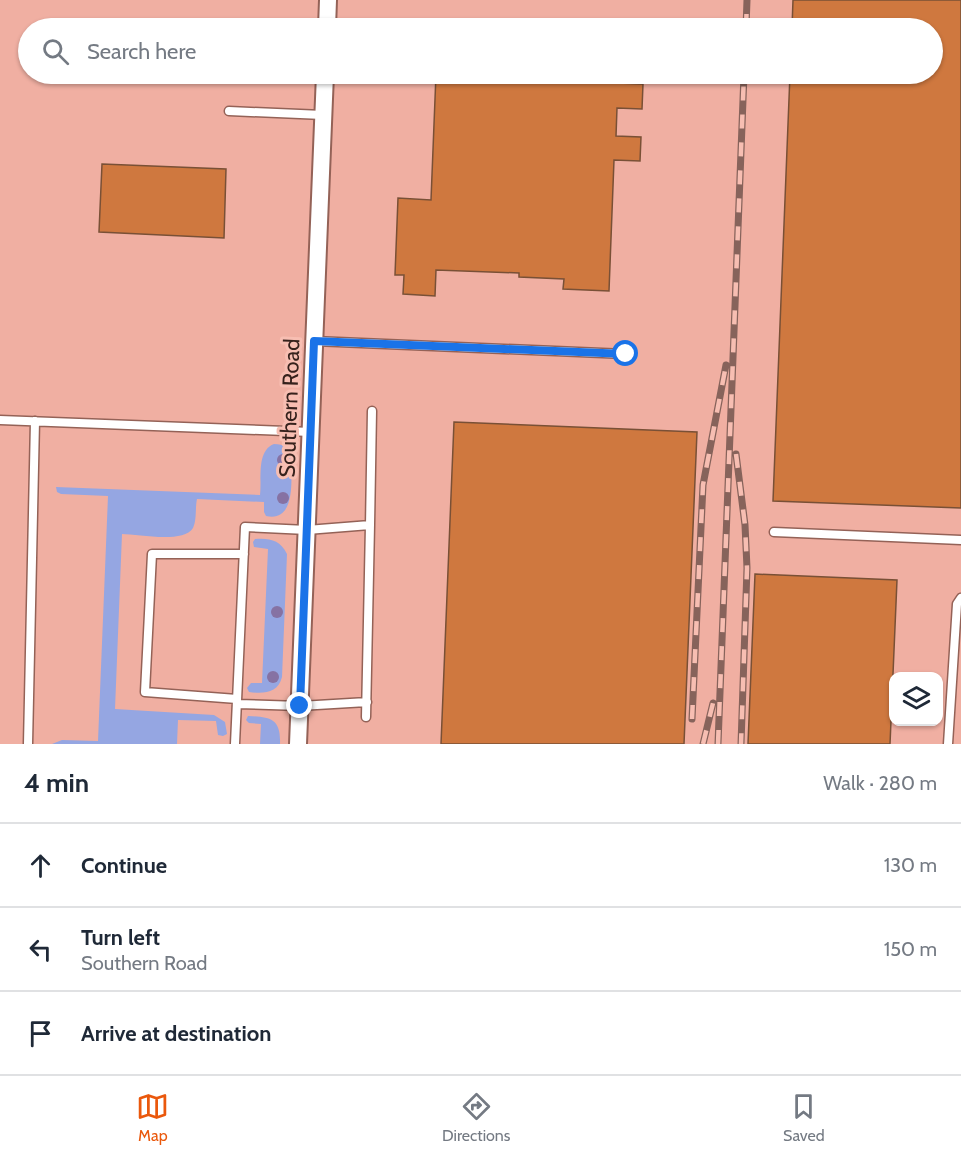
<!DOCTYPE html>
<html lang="en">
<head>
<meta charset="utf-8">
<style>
  :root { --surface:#fff; --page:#f2f2f3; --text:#1f2937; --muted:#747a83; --line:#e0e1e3; --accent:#ea580c }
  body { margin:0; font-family:Cabin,sans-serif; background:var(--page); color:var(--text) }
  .controls { position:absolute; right:18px; bottom:18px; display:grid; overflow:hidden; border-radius:12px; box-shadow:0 2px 4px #0004 }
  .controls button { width:54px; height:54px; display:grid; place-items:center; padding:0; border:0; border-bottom:2px solid var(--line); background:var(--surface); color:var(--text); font:30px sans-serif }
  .stop { position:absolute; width:18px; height:18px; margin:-14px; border:4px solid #1a73e8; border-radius:50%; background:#fff }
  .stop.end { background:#1a73e8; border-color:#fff; box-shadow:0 2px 6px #0008 }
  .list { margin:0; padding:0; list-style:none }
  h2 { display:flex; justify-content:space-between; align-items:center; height:78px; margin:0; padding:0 24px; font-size:26px }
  h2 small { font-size:20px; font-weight:400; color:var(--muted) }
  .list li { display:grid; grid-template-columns:39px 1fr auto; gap:18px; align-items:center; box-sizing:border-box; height:84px; padding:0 24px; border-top:2px solid var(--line) }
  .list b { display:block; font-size:22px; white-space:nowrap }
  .list p { margin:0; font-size:20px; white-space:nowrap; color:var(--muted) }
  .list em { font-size:20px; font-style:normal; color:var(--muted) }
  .icon { flex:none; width:33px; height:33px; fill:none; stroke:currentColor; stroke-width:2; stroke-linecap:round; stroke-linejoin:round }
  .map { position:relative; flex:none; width:961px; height:744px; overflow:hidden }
  .search { position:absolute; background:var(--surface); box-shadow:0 2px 4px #0004; left:18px; right:18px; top:18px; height:66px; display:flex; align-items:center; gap:15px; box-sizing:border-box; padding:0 21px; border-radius:33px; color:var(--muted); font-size:22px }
  .sheet { height:330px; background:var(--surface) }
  nav { display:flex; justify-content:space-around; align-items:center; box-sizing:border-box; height:84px; border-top:2px solid var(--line); background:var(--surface); font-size:16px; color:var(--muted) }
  nav a { display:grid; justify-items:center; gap:3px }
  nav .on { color:var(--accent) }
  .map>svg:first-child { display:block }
  .built { fill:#f0afa2; fill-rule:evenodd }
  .green { fill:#95a6e2 }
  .building { fill:#cf783f; stroke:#795036; stroke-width:1.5 }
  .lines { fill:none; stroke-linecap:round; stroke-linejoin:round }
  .lane-casing { stroke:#946257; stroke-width:11 }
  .street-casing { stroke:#946257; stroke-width:20 }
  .lane { stroke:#fff; stroke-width:8 }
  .street { stroke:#fff; stroke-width:16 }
  .rail-casing { stroke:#87635b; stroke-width:7 }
  .rail { stroke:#f7beb2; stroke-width:4.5; stroke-dasharray:14; stroke-linecap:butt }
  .tree { fill:#8672a3 }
  .route { stroke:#1a73e8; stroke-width:8 }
  .labels { text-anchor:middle; stroke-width:6; stroke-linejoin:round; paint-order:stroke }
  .street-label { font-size:22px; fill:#36211c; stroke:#f7beb2 }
</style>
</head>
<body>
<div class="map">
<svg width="961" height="744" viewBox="0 0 961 744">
  <rect width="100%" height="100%" fill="#f7beb2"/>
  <path class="built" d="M0 0H961V744H0ZM28 28H932V74H28ZM894 676H938V722H894Z"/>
  <path class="green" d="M274 444C284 444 290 448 291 458 291 476 297 523 266 516L264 512V502L197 499C195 508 197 520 193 528 183 544 138 534 122 534L115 709 214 715 225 722 227 734 223 736 218 735 216 721 178 720 177 744H52L62 740 98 741 108 496 61 494 57 492 56 487 260 495C262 479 256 451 274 444Z
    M255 539C270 538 280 540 287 554L282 677C278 693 264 694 249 692L247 688 251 683H262L268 549 254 547 253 542Z
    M248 716C270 717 281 718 280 744H260L261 724 249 723 246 720Z"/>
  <path class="building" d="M793 0H961V508L773 501 790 74H932V28H792Z
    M438 24 535 28H438Z
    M436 74H618V83L643 84 642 109 617 108 616 136 641 137 640 161 614 160 609 291 563 289 564 279 519 277V273L436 270 435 296 403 294 404 275H395L398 198 431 200Z
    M102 164 226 169 224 238 99 232Z
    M454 422 697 432 684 744H441Z
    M755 574 897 580 890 744H748Z"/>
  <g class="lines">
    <g class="lane-casing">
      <path id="lane" d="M229 111 323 115
        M314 341 626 354
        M0 420 311 432
        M774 532 961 540
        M237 699 145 692 152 554H244
        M237 704 300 706 367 702
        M366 717 370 525
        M28 744 35 421
        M235 744 245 527 307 530 370 525 372 411
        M948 744 957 604 961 598"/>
    </g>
    <g class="street-casing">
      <path id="street" d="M327 28 328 0
        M298 744 325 74"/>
    </g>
    <use href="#lane" class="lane"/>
    <use href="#street" class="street"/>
    <g class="rail-casing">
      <path id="rail" d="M746 28 747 0
        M736 454 745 525 747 568 741 744
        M692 719 703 485 726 365
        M703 744 713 703
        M718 744 744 74"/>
    </g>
    <use href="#rail" class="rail"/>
  </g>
  <g class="tree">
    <circle cx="283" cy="460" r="6"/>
    <circle cx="283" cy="498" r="6"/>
    <circle cx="277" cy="612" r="6"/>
    <circle cx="273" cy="677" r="6"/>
  </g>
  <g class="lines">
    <path class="route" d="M300 706 314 341 626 354"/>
  </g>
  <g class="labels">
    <g class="street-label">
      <text transform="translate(289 408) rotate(-88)" y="8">Southern Road</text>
    </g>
  </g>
</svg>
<div class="controls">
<button><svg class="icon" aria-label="layers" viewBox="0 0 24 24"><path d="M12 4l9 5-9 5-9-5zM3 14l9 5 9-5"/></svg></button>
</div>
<div class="stop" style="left:626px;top:354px"></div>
<div class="stop end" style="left:300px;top:706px"></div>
<div class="search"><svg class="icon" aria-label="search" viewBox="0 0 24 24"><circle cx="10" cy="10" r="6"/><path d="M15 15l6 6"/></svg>Search here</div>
</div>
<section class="sheet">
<h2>4 min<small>Walk · 280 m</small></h2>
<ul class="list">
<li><svg class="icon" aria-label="ahead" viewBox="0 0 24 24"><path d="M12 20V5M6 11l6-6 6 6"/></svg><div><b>Continue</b></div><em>130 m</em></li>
<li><svg class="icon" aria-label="left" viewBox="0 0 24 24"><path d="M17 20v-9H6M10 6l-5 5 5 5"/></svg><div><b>Turn left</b><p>Southern Road</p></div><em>150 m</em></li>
<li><svg class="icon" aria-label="arrive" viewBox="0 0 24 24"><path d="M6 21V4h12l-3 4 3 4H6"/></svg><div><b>Arrive at destination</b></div></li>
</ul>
</section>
<nav>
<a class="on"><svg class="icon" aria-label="map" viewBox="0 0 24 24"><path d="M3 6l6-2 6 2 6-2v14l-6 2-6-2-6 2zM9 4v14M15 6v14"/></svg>Map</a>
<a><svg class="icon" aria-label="directions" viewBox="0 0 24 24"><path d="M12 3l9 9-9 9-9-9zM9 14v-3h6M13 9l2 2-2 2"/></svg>Directions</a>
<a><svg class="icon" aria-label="saved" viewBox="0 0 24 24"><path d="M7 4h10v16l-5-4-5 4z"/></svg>Saved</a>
</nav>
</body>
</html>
